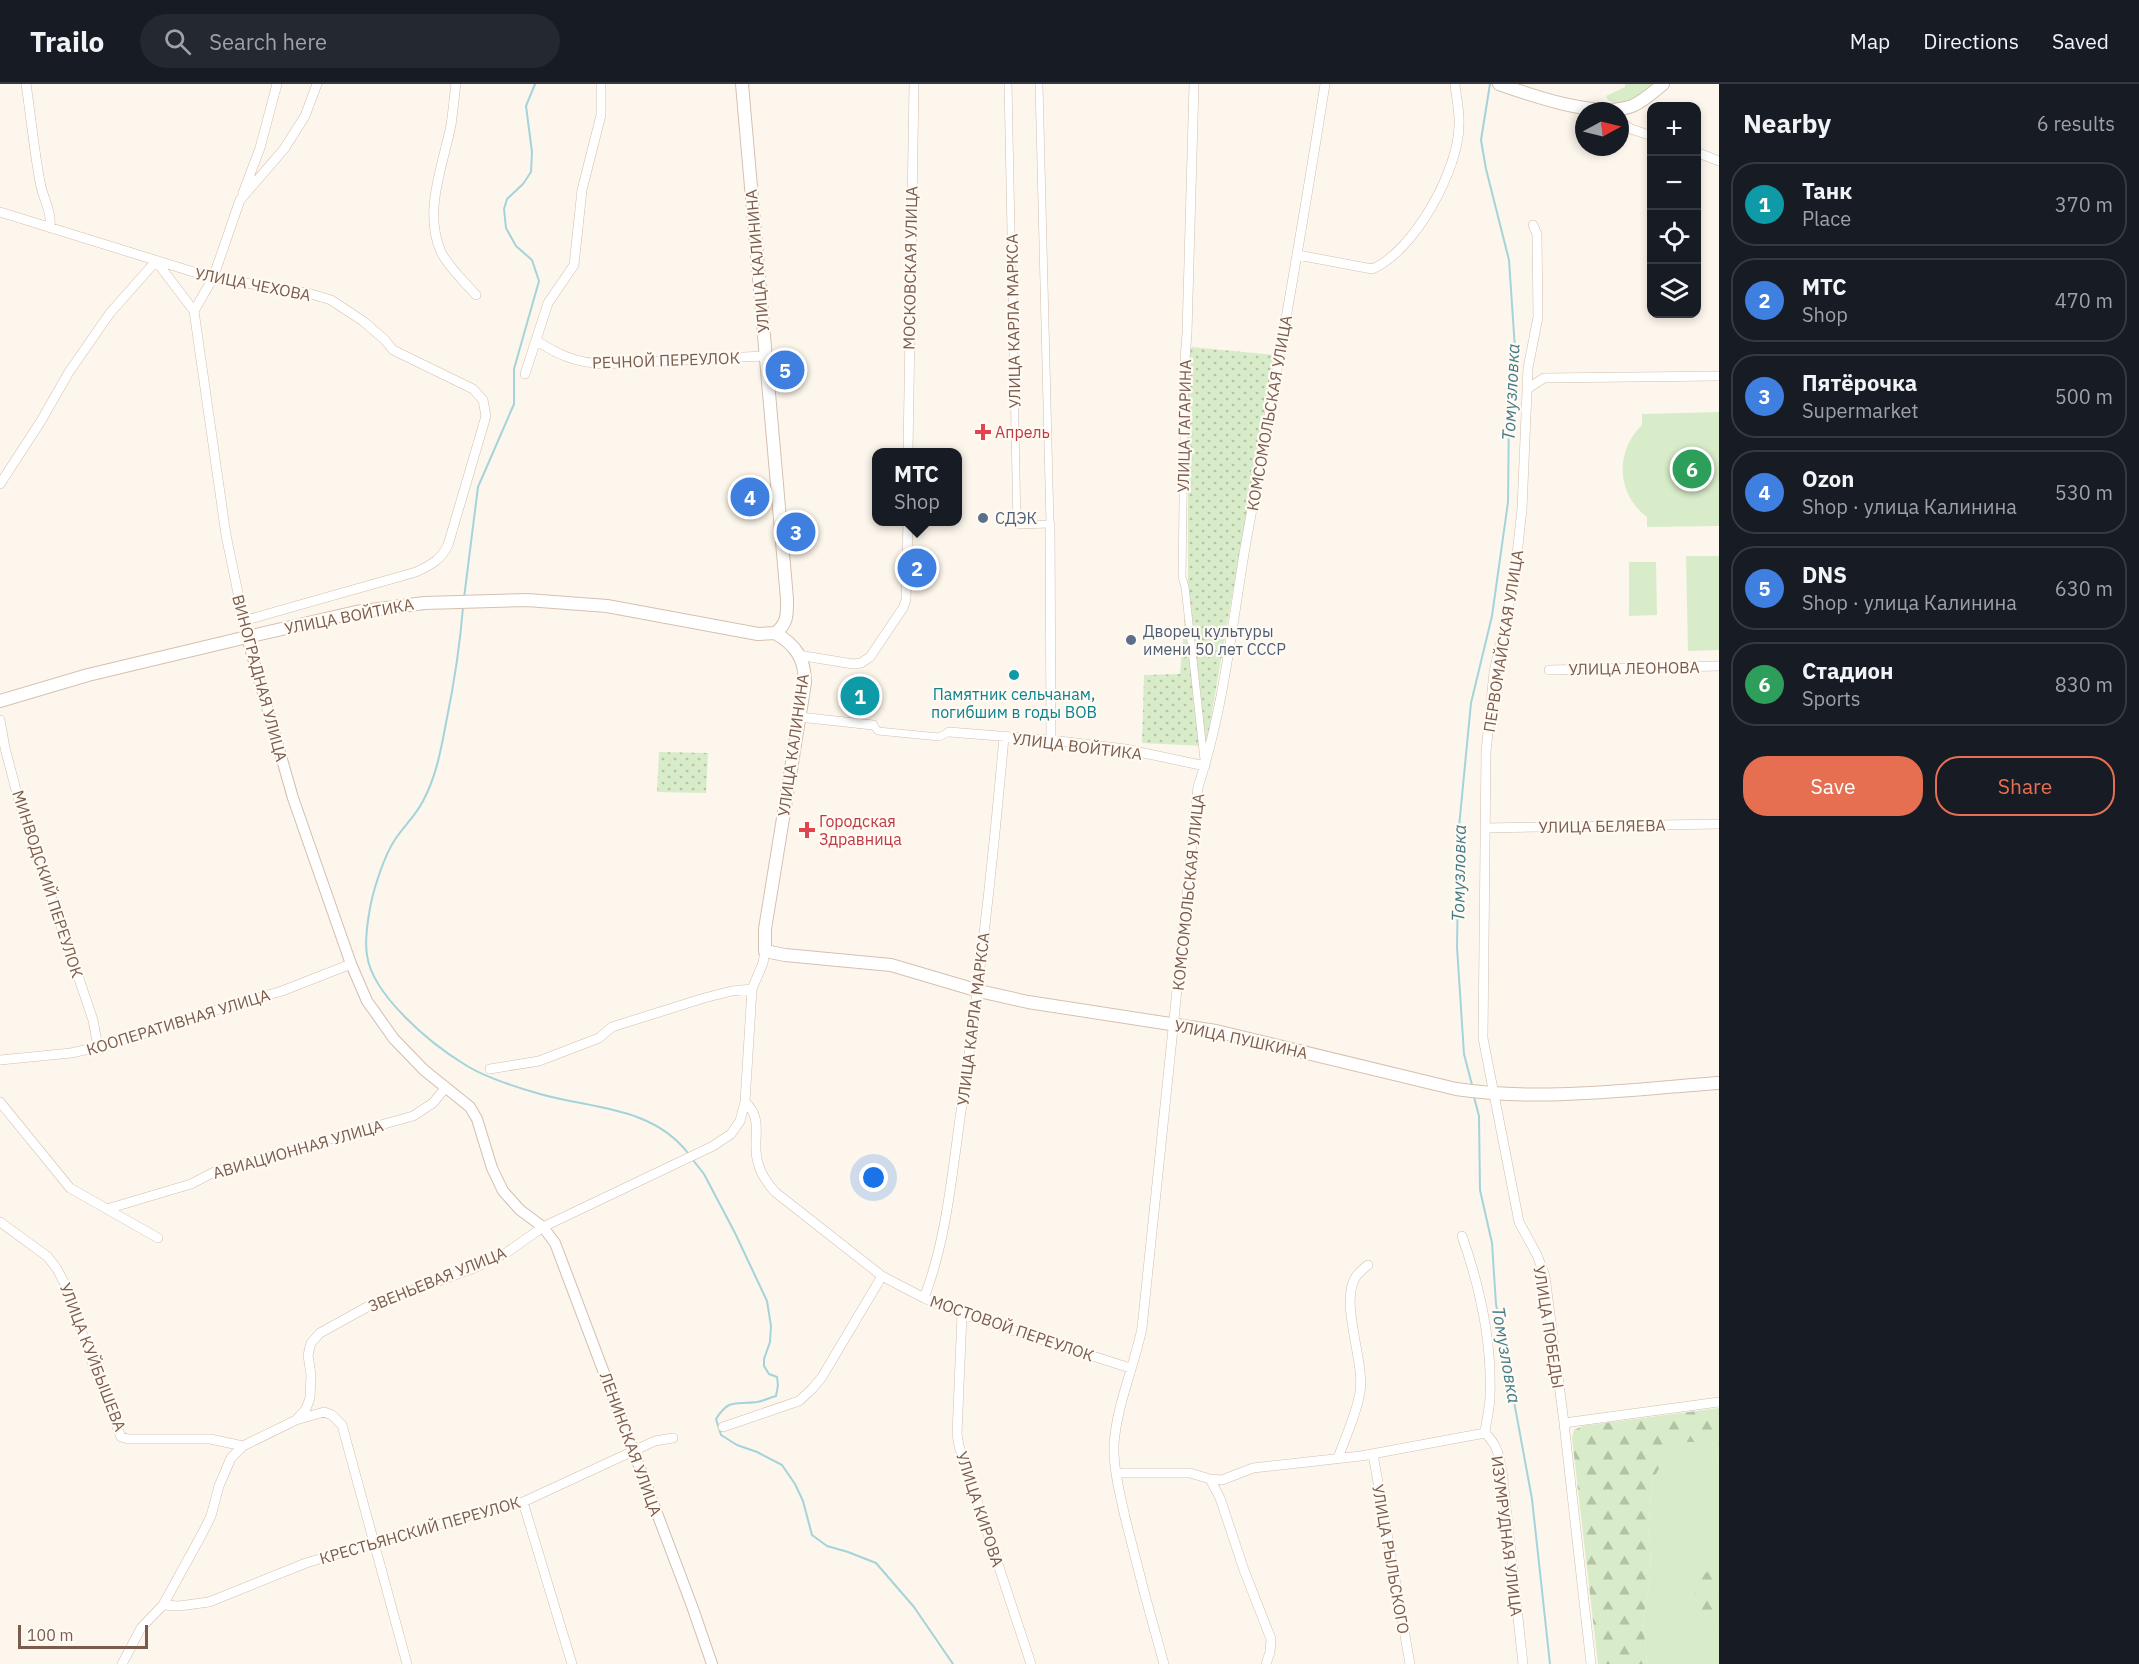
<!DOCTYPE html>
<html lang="en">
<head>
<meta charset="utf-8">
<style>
  :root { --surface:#171b24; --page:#242831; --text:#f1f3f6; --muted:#9ea1a6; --line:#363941; --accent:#e76f51 }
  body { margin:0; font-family:"IBM Plex Sans",sans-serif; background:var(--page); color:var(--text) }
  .controls { position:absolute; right:18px; top:18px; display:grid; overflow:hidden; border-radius:12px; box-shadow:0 3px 9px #0003 }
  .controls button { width:54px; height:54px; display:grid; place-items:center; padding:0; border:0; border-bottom:2px solid var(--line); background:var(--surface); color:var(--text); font:30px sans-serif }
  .compass { position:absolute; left:1575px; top:18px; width:54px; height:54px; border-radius:50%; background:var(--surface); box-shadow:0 3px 9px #0003; rotate:83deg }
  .scale { position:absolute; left:18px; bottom:15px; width:130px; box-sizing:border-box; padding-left:6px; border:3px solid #7a5c4d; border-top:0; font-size:16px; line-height:21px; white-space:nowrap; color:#7a5c4d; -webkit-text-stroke:4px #fffaf3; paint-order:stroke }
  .you { position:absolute; left:874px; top:1094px; width:21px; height:21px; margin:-15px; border:4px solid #fff; border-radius:50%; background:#1a73e8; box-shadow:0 0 0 9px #1a73e833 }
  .badge { display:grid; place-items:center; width:39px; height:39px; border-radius:50%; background:var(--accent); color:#fff; font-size:20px; font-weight:700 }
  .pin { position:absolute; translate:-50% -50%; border:3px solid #fff; box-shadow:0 2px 6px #0006 }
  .popup { position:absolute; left:872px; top:364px; width:90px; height:78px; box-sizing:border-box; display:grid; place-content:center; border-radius:12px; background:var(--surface); filter:drop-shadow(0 2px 4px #0005); font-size:20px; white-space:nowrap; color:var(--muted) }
  .popup b { font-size:22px; color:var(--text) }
  .popup::after { content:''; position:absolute; left:50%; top:100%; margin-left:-12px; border:12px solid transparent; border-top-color:var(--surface) }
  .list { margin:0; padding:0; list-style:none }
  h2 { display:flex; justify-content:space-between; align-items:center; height:78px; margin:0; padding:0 24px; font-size:26px }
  h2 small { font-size:20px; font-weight:400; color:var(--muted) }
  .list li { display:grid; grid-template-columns:39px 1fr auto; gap:18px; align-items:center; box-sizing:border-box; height:84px; margin:0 12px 12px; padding:0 12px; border:2px solid var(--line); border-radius:24px }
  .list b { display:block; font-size:22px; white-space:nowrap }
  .list p { margin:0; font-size:20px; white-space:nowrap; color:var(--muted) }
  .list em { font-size:20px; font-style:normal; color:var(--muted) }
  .actions { display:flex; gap:12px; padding:18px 24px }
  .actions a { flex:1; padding:14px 0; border:2px solid var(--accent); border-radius:24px; text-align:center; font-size:21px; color:var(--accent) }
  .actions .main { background:var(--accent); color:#fff }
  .icon { flex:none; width:33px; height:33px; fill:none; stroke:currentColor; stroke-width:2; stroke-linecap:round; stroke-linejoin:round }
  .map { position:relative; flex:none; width:1719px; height:1580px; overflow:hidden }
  header { display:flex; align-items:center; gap:36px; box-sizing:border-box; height:84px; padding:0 30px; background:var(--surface); border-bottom:2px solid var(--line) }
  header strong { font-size:28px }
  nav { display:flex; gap:33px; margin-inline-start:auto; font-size:21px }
  .search { width:420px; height:54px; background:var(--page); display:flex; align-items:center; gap:15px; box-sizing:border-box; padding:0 21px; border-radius:33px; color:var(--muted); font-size:22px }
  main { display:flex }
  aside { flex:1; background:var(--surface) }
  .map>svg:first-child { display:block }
  .grass { fill:#d8ecc9 }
  .forest { fill:url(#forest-firs) }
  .park { fill:url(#park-dots) }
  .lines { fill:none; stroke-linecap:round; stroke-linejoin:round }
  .stream { stroke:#a5d3da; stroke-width:2 }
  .pedestrian-casing { stroke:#d1beb0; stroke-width:8 }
  .minor-casing { stroke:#d1beb0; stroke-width:10 }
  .tertiary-casing { stroke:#d1beb0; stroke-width:12 }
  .secondary-casing { stroke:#d6c0b0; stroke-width:14 }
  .pedestrian { stroke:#fff; stroke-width:7 }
  .minor { stroke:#fff; stroke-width:9 }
  .tertiary { stroke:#fff; stroke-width:10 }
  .secondary { stroke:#fff; stroke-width:12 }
  .health-dot { fill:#e0444e; stroke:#fffaf3; stroke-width:2 }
  .service-dot { fill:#5c6f8a; stroke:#fffaf3; stroke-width:2 }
  .culture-dot { fill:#0f9aa8; stroke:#fffaf3; stroke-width:2 }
  .labels { text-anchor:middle; stroke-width:4.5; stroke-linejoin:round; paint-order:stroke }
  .street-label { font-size:16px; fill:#7a5c4d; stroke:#fffaf3 }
  .health-label { font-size:16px; fill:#be3a42; stroke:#fffaf3; text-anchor:start }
  .service-label { font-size:16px; fill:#4e5e75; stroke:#fffaf3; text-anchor:start }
  .culture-label { font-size:16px; fill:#0d838f; stroke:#fffaf3 }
  .water-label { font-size:18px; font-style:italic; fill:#437c86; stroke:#fffaf3 }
</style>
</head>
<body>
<header>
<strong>Trailo</strong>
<div class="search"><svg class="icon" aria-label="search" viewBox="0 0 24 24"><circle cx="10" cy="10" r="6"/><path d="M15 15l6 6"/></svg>Search here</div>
<nav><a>Map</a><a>Directions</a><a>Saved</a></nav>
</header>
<main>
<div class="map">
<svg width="1719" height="1580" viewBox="0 0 1719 1580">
  <defs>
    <pattern id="forest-firs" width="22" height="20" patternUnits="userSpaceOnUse" patternTransform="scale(1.5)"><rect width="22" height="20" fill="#d8ecc9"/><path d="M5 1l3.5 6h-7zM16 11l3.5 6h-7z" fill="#b4c2a5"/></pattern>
    <pattern id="park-dots" width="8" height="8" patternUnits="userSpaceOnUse" patternTransform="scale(1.5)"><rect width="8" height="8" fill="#d8ecc9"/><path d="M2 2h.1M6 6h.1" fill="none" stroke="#b4c2a5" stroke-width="1.8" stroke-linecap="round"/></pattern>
  </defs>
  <rect width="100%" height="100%" fill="#fdf6ec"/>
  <path class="grass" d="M1625 0H1652C1644 10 1620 24 1608 16L1606 12 1625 3Z
    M1719 328V442L1647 443V433C1616 410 1615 367 1642 341V330Z
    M1686 472H1719V566L1688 567Z
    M1629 478H1656L1657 531 1629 532Z
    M1683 1358H1705L1715 1367 1719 1380V1580H1647L1643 1536 1651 1488 1649 1437 1652 1398 1665 1373Z"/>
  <path class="forest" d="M1719 1324V1380L1715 1367 1705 1358H1683L1665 1373 1652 1398 1649 1437 1651 1488 1643 1536 1647 1580H1598L1572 1354 1574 1346 1582 1342Z
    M1716 1482H1719V1558L1696 1526 1694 1497Z"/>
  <path class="park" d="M1192 263 1274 271 1206 662 1142 659 1144 591 1180 590 1188 496V268Z
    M659 668 708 669 706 709 657 708Z"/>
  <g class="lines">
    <path class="stream" d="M464 514 478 403 514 320V285L539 197 532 176 516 162 506 144 504 125 507 115 523 100 531 88 532 68 526 22 535 0
      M463 523C460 562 454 600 446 639 441 666 436 693 423 717 416 731 405 741 396 754 384 771 372 809 369 830 367 842 365 859 367 871 372 911 431 960 464 980 482 992 519 1004 540 1010 592 1025 651 1022 688 1069
      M1472 1001 1464 970 1457 863 1459 743 1471 619 1492 532 1508 418 1509 326 1515 265 1509 176 1486 85 1481 56 1490 0
      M1474 1013 1479 1032 1480 1106 1492 1159 1496 1220 1532 1415 1550 1580
      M693 1076 704 1090 735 1149 767 1217 771 1242 770 1258 764 1275V1282L769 1290 777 1293 778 1301 776 1312C769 1314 763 1317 757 1318 735 1321 729 1314 716 1335L721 1351 737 1361 757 1368 782 1381 795 1400 803 1417 812 1451 827 1462 848 1468 876 1479 914 1523 953 1580"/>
    <g class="pedestrian-casing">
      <path id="pedestrian" d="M1008 0 1017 441 1050 440 1039 0
        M1185 275 1182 493 1185 503 1204 676
        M873 641 878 647 939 653 949 648"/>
    </g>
    <g class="minor-casing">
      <path id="minor" d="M26 0C31 33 34 66 40 98 43 115 52 127 50 144
        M456 0C454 14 453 28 451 41 443 82 423 127 441 168 449 184 464 197 476 211
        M1620 38 1631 45 1652 52
        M1696 68 1719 77
        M243 109 260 64 277 0
        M0 128 213 194 308 209 331 216 363 237 385 256 393 266 473 305 483 316 486 332 448 461C441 476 431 481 416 488L243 537
        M1533 141 1537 150 1538 233 1528 284 1522 425 1514 498 1494 588 1486 668 1483 954 1519 1138 1537 1171 1545 1192 1564 1339 1591 1580
        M1298 171 1372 185C1414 168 1459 85 1459 41 1460 28 1456 13 1455 0
        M536 256C557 271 576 278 601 280L765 272
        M1185 275 1187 249 1194 0
        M525 290 548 219 574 181 582 106 601 31V0
        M1527 305 1544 294 1719 292
        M908 368 914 0
        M0 400 41 337 69 288 110 229 156 177 194 227
        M1050 440 1051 656
        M247 553 226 451 194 227 213 194 240 116 284 65 305 32 317 0
        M798 571 853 580 861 579 870 573 903 524 906 516 908 438
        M1549 586 1719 582
        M799 633 873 641
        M0 636 5 664 20 721 93 936 98 963
        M949 648 1051 656 1125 665 1205 682
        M1485 744 1719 740
        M0 976 71 969 98 963 140 951 188 934 282 907 351 880
        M490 985 539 977 599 954 612 943 704 914 732 907 752 905
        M0 1018 70 1104 158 1154
        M745 1018C765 1036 751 1056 758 1079 761 1091 767 1099 775 1108L882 1192 924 1214 962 1230 1130 1284
        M107 1125 191 1100 216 1087 413 1032 433 1019 446 1003
        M0 1138 48 1173 57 1185 67 1204 92 1278 121 1353 128 1355H210L243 1362
        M1462 1152C1480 1203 1492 1258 1490 1312 1490 1324 1486 1337 1485 1349 1499 1362 1500 1376 1503 1395L1523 1580
        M924 1214C947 1154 952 1089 961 1027 979 903 993 778 1004 653
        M962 1230 957 1350 959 1362 1031 1580
        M296 1336 306 1325 310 1314 311 1291 308 1271 311 1259 320 1249 367 1223 474 1184 506 1169 543 1143 713 1062 731 1050 740 1037 745 1018 752 905 763 879 765 867
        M1564 1339 1719 1318
        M723 1343 799 1317 812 1305 822 1293 882 1192
        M1373 1370 1410 1580
        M1338 1374C1345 1354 1357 1329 1360 1308 1365 1277 1340 1221 1355 1194 1358 1189 1363 1185 1368 1181
        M1116 1389H1190L1210 1395 1222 1396 1253 1384 1361 1372 1485 1349
        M1210 1395 1220 1414 1244 1486 1271 1555 1270 1568 1266 1580
        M523 1418 572 1580
        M163 1521 179 1522 209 1518 306 1479 470 1431 523 1418 655 1357 673 1354
        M122 1580 141 1544 163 1521 202 1450 211 1432 219 1402 231 1374 243 1362 296 1336 324 1328 332 1331 342 1341 407 1580
        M1164 1580C1150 1531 1137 1482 1125 1433 1120 1410 1113 1384 1114 1360 1117 1320 1134 1283 1142 1244L1198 703C1224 624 1232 540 1246 458 1274 305 1301 153 1325 0"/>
    </g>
    <g class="tertiary-casing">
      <path id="tertiary" d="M247 553 293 714 351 880 367 917 394 955 424 986 470 1023 477 1035 492 1084 503 1107 520 1126 543 1143 555 1159 692 1522 712 1580"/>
    </g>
    <g class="secondary-casing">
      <path id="secondary" d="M742 0 787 515C787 530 788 540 775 549
        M1499 0C1533 12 1598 35 1632 22 1644 17 1653 8 1663 0
        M775 549C796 561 805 575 805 599L765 845V867L785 871 891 881 979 907 1028 918 1216 947 1456 1005C1543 1018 1632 1005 1719 999
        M0 617 88 591 247 553 356 528 424 519 527 516 607 522 758 550 775 549"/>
    </g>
    <use href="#pedestrian" class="pedestrian"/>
    <use href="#minor" class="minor"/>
    <use href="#tertiary" class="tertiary"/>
    <use href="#secondary" class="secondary"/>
  </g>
  <g class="health-dot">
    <path d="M980 339h6v6h6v6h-6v6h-6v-6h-6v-6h6z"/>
    <path d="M804 737h6v6h6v6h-6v6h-6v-6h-6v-6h6z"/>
  </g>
  <g class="service-dot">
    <circle cx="983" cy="434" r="6"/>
    <circle cx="1131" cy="556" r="6"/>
  </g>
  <circle class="culture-dot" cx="1014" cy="591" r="6"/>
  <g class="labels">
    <g class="street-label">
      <text transform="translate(757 177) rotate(-95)" y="6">УЛИЦА КАЛИНИНА</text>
      <text transform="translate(910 184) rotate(-89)" y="6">МОСКОВСКАЯ УЛИЦА</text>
      <text transform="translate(253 200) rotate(11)" y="6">УЛИЦА ЧЕХОВА</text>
      <text transform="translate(1013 237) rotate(-91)" y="6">УЛИЦА КАРЛА МАРКСА</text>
      <text transform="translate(666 276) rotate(-2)" y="6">РЕЧНОЙ ПЕРЕУЛОК</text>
      <text transform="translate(1269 329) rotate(-80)" y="6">КОМСОМОЛЬСКАЯ УЛИЦА</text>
      <text transform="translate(1184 342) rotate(-89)" y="6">УЛИЦА ГАГАРИНА</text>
      <text transform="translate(349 532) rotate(-11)" y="6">УЛИЦА ВОЙТИКА</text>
      <text transform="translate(1503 557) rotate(-81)" y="6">ПЕРВОМАЙСКАЯ УЛИЦА</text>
      <text transform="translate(1634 584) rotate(-1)" y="6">УЛИЦА ЛЕОНОВА</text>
      <text transform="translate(260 594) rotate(75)" y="6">ВИНОГРАДНАЯ УЛИЦА</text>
      <text transform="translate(793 661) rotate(-82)" y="6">УЛИЦА КАЛИНИНА</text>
      <text transform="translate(1077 662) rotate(7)" y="6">УЛИЦА ВОЙТИКА</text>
      <text transform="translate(1602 742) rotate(-1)" y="6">УЛИЦА БЕЛЯЕВА</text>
      <text transform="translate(48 800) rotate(72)" y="6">МИНВОДСКИЙ ПЕРЕУЛОК</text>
      <text transform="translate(1188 808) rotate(-84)" y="6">КОМСОМОЛЬСКАЯ УЛИЦА</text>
      <text transform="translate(973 935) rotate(-83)" y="6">УЛИЦА КАРЛА МАРКСА</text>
      <text transform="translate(178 938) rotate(-17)" y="6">КООПЕРАТИВНАЯ УЛИЦА</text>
      <text transform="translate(1241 955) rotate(12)" y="6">УЛИЦА ПУШКИНА</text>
      <text transform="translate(298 1065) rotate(-16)" y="6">АВИАЦИОННАЯ УЛИЦА</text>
      <text transform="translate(437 1195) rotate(-22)" y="6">ЗВЕНЬЕВАЯ УЛИЦА</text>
      <text transform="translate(1549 1243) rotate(81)" y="6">УЛИЦА ПОБЕДЫ</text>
      <text transform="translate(1012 1244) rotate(19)" y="6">МОСТОВОЙ ПЕРЕУЛОК</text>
      <text transform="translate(93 1273) rotate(69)" y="6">УЛИЦА КУЙБЫШЕВА</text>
      <text transform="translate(631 1360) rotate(70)" y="6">ЛЕНИНСКАЯ УЛИЦА</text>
      <text transform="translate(980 1425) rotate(72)" y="6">УЛИЦА КИРОВА</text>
      <text transform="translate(420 1446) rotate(-16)" y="6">КРЕСТЬЯНСКИЙ ПЕРЕУЛОК</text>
      <text transform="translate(1507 1452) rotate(83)" y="6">ИЗУМРУДНАЯ УЛИЦА</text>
      <text transform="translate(1391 1475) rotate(80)" y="6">УЛИЦА РЫЛЬСКОГО</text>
    </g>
    <g class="health-label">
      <text x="995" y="354">Апрель</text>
      <text x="819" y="743">Городская<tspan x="819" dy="18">Здравница</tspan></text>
    </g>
    <g class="service-label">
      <text x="995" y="440">СДЭК</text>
      <text x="1143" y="553">Дворец культуры<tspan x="1143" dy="18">имени 50 лет СССР</tspan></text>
    </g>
    <g class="culture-label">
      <text x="1014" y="616">Памятник сельчанам,<tspan x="1014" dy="18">погибшим в годы ВОВ</tspan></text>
    </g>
    <g class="water-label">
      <text transform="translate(1511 308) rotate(-87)" y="6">Томузловка</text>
      <text transform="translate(1459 789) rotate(-89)" y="6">Томузловка</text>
      <text transform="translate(1506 1271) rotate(80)" y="6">Томузловка</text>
    </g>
  </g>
</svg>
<div class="controls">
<button>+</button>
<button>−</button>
<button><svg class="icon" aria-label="locate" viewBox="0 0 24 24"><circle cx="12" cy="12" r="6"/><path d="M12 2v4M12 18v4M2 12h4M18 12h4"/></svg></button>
<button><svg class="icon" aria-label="layers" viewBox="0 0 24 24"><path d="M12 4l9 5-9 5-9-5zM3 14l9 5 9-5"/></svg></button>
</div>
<svg class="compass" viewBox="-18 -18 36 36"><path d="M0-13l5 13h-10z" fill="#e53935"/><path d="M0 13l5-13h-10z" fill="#9ea1a6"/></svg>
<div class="scale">100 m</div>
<div class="you"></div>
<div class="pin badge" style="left:860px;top:612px;background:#0f9aa8">1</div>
<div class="pin badge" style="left:917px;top:484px;background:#3f7fe0">2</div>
<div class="popup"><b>МТС</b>Shop</div>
<div class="pin badge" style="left:796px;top:448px;background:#3f7fe0">3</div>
<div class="pin badge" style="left:750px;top:413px;background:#3f7fe0">4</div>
<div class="pin badge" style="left:785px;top:286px;background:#3f7fe0">5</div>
<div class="pin badge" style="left:1692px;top:385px;background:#2e9e5b">6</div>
</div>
<aside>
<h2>Nearby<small>6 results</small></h2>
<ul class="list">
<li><span class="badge" style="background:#0f9aa8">1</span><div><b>Танк</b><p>Place</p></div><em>370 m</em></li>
<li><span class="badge" style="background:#3f7fe0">2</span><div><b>МТС</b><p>Shop</p></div><em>470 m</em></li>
<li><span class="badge" style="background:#3f7fe0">3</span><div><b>Пятёрочка</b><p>Supermarket</p></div><em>500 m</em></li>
<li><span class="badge" style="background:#3f7fe0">4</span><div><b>Ozon</b><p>Shop · улица Калинина</p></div><em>530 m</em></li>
<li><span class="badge" style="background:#3f7fe0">5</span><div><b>DNS</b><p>Shop · улица Калинина</p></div><em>630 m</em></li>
<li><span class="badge" style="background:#2e9e5b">6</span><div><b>Стадион</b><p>Sports</p></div><em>830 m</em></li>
</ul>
<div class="actions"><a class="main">Save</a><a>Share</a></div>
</aside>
</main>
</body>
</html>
